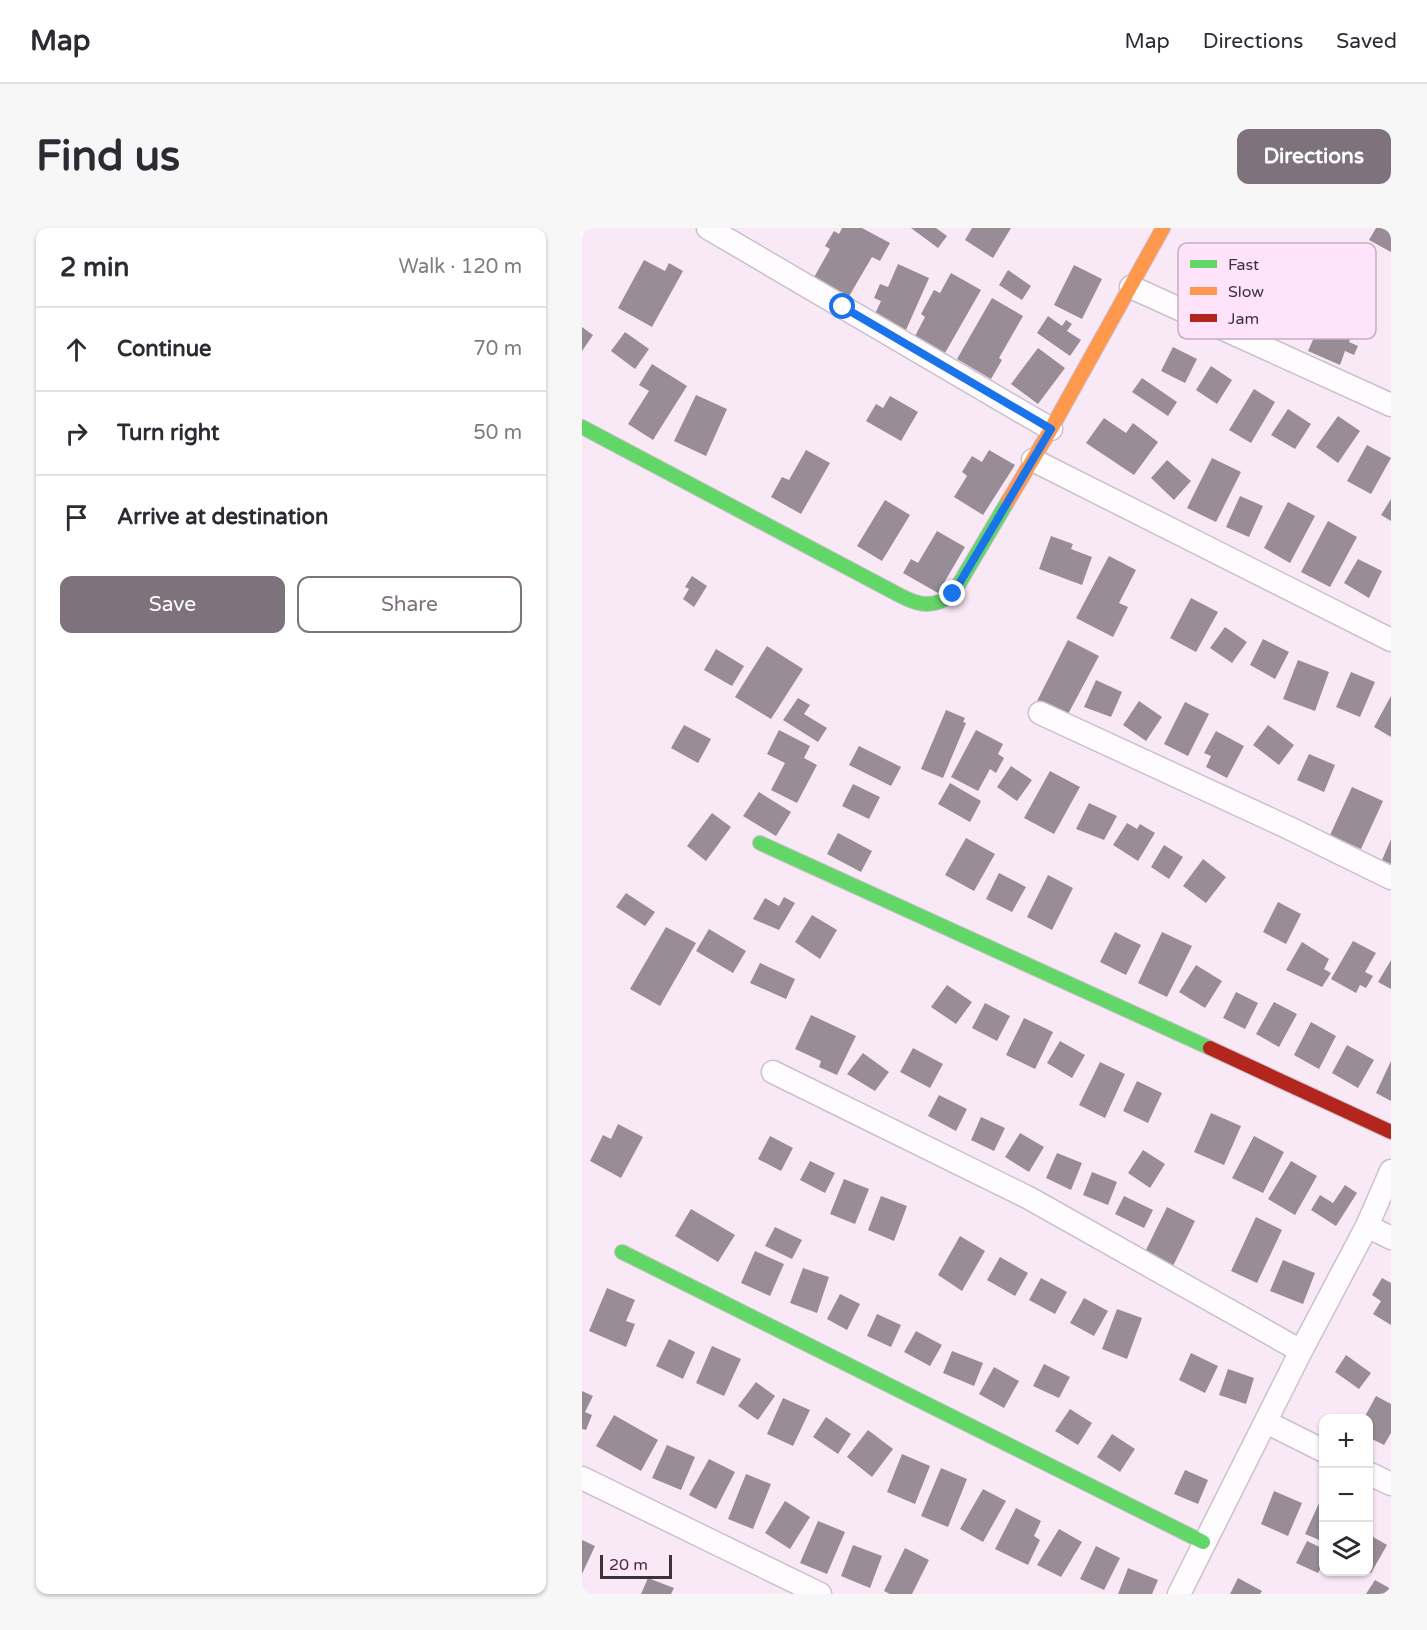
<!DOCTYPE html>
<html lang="en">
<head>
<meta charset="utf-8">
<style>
  :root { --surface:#fff; --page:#f7f7f7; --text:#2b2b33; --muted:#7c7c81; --line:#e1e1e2; --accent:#7e727c }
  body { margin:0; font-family:"Varela Round",sans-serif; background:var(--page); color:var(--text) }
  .controls { position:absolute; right:18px; bottom:18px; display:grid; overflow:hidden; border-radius:12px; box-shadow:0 2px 4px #0004 }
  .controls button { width:54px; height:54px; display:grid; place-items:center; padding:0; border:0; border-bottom:2px solid var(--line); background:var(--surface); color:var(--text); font:30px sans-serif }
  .scale { position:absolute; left:18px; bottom:15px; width:72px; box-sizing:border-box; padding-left:6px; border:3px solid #3c323b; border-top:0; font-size:16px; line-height:21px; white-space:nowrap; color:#3c323b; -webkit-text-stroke:4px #ffe3fa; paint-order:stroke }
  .stop { position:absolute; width:18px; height:18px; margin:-14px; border:4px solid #1a73e8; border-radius:50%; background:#fff }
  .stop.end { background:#1a73e8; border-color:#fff; box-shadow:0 2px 6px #0008 }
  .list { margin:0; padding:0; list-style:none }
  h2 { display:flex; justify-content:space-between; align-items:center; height:78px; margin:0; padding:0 24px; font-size:26px }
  h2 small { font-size:20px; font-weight:400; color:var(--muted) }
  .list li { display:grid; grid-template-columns:39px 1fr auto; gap:18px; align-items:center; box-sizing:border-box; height:84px; padding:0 24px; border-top:2px solid var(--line) }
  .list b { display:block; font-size:22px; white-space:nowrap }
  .list em { font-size:20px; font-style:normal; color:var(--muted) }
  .actions { display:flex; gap:12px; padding:18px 24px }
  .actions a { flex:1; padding:14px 0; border:2px solid var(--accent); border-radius:12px; text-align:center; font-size:21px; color:var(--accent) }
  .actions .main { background:var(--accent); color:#fff }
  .icon { flex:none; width:33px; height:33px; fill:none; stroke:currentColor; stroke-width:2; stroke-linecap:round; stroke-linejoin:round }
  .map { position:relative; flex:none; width:809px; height:1366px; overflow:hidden; border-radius:12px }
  header { display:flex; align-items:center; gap:36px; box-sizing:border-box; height:84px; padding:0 30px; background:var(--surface); border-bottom:2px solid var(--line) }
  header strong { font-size:28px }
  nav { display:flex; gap:33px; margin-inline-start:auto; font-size:21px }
  .intro { display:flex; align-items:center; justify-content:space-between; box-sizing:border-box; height:144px; padding:0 36px }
  h1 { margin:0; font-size:42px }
  .button { padding:15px 27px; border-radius:12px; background:var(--accent); color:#fff; font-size:21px; font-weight:700 }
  main { display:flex; gap:36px; padding:0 36px }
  aside { flex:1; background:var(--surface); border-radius:12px; box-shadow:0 2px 4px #0004 }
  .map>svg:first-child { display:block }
  .building { fill:#988d96 }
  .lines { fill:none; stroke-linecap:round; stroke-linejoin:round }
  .street-casing { stroke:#ccc0ca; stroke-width:25 }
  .fast-casing { stroke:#ccc0ca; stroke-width:16 }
  .slow-casing { stroke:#ccc0ca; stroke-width:16 }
  .jam-casing { stroke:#ccc0ca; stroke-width:16 }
  .street { stroke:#fefcfe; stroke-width:22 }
  .fast { stroke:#63d668; stroke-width:14 }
  .slow { stroke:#ff974d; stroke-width:14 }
  .jam { stroke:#b3261e; stroke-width:14 }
  .route { stroke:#1a73e8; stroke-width:8 }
  .key { fill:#ffe3fa; stroke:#c4aec1; stroke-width:1.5 }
  .key-label { font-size:16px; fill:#3c323b }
</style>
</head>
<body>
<header>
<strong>Map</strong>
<nav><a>Map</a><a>Directions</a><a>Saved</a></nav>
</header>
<div class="intro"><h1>Find us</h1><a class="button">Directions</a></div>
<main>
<aside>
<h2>2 min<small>Walk · 120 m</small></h2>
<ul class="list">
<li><svg class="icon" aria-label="ahead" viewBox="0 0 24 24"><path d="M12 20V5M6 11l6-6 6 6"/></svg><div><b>Continue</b></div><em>70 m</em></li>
<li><svg class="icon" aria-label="right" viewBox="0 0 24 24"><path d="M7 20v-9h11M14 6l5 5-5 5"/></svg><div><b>Turn right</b></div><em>50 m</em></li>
<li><svg class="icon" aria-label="arrive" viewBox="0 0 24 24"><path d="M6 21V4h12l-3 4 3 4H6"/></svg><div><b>Arrive at destination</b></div></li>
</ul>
<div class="actions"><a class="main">Save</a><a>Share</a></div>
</aside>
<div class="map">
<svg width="809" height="1366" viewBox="0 0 809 1366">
  <rect width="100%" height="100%" fill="#f9e9f6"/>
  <path class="building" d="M260 0H280L308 15 298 33 290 29 266 70 231 51 248 21 243 18 252 3 257 6Z
    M329 0H354L365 8 356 20Z
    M390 0H429L411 30 383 12Z
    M794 0H809V24L787 12Z
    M62 32 83 43 87 35 101 43 70 99 36 80Z
    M316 36 347 50 324 102 292 88 299 73 292 70 298 56 306 59Z
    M492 37 520 51 500 91 472 77Z
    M426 42 449 58 440 72 417 57Z
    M369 45 399 62 363 125 333 108 343 89 339 86 352 62 358 65Z
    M410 70 441 88 417 130 420 132 409 151 375 131Z
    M747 76 778 89 767 114 776 118 772 127 763 123 758 137 726 123Z
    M466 88 480 98 484 92 490 96 485 103 499 112 488 128 455 105Z
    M0 99 11 107 0 123Z
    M43 104 67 121 53 141 29 123Z
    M591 119 615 131 603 155 579 143Z
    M456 120 483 140 456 176 429 156Z
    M70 136 105 158 71 212 46 196 67 163 57 157Z
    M629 138 650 152 635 176 614 162Z
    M560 150 595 174 586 188 550 164Z
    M672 161 693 174 669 215 647 202Z
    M114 167 145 181 124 228 92 213Z
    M308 168 336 184 319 213 284 193 294 176 301 180Z
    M706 181 729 196 713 221 689 207Z
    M756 188 778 203 756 235 734 219Z
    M522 190 544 205 551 195 576 214 552 247 504 215Z
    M785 217 809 230 789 266 765 253Z
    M224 222 248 235 219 286 189 269 200 249 207 252Z
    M407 222 433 237 401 287 372 269 385 248 380 244 390 228 400 234Z
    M630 230 659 244 634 294 605 280Z
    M585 232 609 253 592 272 569 250Z
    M658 268 681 278 667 309 644 299Z
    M809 271V293L799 287Z
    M303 272 328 287 300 333 275 318Z
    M706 274 733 288 708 335 682 320Z
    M746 293 775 309 748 359 719 344Z
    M355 303 383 319 356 365 321 345 329 331 336 335Z
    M469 308 491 316 489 321 510 329 500 357 457 341Z
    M527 328 554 342 537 375 546 379 531 409 494 390Z
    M776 331 800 343 787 370 762 355Z
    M110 348 125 358 112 379 101 371 107 361 103 359Z
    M609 370 636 384 614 424 588 410Z
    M643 399 665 414 650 435 628 420Z
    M681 411 707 424 693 451 668 437Z
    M486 412 517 428 485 488 455 473Z
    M185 418 221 441 189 491 153 469Z
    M134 421 162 438 150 458 122 442Z
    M716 432 747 444 733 483 701 471Z
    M769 444 793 454 778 489 754 479Z
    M514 452 540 464 529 489 502 479Z
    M809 468V509L792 499Z
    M216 470 228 477 222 486 245 500 236 514 201 492Z
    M557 473 580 489 564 513 541 497Z
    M603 474 627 486 606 528 582 516Z
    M364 482 383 490 381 494 384 495 361 550 339 541Z
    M102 497 129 511 116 535 89 520Z
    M686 497 712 517 697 537 671 517Z
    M197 502 228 518 222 530 235 537 215 575 189 562 203 535 185 526Z
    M394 502 421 516 416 526 422 530 414 545 408 541 396 563 369 549Z
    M634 503 662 518 645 550 624 539 629 528 622 525Z
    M277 518 319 539 309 558 267 537Z
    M727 526 753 537 742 564 715 552Z
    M429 538 450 552 435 573 415 559Z
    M468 543 498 559 472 606 442 590Z
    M368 555 399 573 388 594 356 576Z
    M271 556 298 569 287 591 260 578Z
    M770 559 801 573 779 621 748 607Z
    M177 564 209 584 194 608 161 588Z
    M507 575 535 588 522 612 494 601Z
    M130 585 149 599 124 633 105 618Z
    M545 595 555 601 558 596 573 605 556 633 531 617Z
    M256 605 290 623 279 644 245 626Z
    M384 610 413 626 392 663 363 647Z
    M809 611V636L800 632Z
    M582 617 601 629 587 651 569 639Z
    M621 631 644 649 624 675 601 658Z
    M417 645 444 659 430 684 404 671Z
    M466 647 491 660 470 702 445 689Z
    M44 665 73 684 63 698 34 679Z
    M202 669 213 675 197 702 171 691 183 670 197 678Z
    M696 674 719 686 704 716 681 704Z
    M230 687 255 702 238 731 213 714Z
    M84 699 114 715 78 778 48 761Z
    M127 701 164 723 151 745 114 723Z
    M533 704 559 717 544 747 518 734Z
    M580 704 610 718 585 769 556 755Z
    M771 713 794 725 783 744 791 748 784 760 778 757 774 765 749 751Z
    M720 714 747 731 742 741 749 745 740 759 704 742Z
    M809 732V761L796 754Z
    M178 735 213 751 204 771 168 755Z
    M614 737 640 753 623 780 597 764Z
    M365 757 390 774 374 796 349 779Z
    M654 764 676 775 663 801 641 790Z
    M692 774 715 786 697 819 674 806Z
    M403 775 428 788 415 813 390 800Z
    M229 787 274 808 255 847 237 839 239 833 213 821Z
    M442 790 471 804 453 841 424 827Z
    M729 794 754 808 737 841 712 827Z
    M478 813 503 827 490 850 465 835Z
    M765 817 792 832 776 860 750 845Z
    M331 820 361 836 348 860 318 844Z
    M281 825 307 844 293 863 265 846Z
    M809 833V873L794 865Z
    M518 834 543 846 523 890 497 877Z
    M555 853 580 865 566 895 541 883Z
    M357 867 385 881 374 903 346 888Z
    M629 885 659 898 642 937 612 924Z
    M399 889 423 900 412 923 389 912Z
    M36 896 61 909 39 950 8 933 21 907 29 911Z
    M438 905 462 919 447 944 423 929Z
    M188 908 211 920 199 943 176 931Z
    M672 908 702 924 681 965 650 950Z
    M561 922 583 936 568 960 546 945Z
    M475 925 500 935 489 962 464 950Z
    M228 933 253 945 243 965 218 952Z
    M709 933 735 948 713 987 686 971Z
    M510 944 535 954 526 977 501 967Z
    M262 951 287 961 273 996 248 986Z
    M763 957 775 965 754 998 729 982 738 967 751 975Z
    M299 968 325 978 312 1013 286 1002Z
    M542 968 571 982 562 1000 533 986Z
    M585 979 613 993 590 1040 562 1026Z
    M109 981 153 1007 136 1034 93 1008Z
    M674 989 700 1002 675 1055 649 1043Z
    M193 999 220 1012 210 1031 183 1018Z
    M378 1008 403 1023 380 1063 356 1047Z
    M173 1023 202 1036 188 1068 159 1055Z
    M418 1029 446 1045 433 1068 405 1052Z
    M701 1032 733 1045 721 1076 688 1063Z
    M221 1040 247 1049 235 1085 208 1075Z
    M459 1050 485 1064 473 1086 447 1072Z
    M800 1050 809 1055V1097L791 1086 799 1073 790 1067Z
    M25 1060 53 1072 44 1093 53 1096 44 1119 7 1103Z
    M258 1066 278 1076 265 1102 245 1091Z
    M502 1070 526 1083 512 1108 488 1095Z
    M535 1081 560 1090 545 1131 520 1121Z
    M295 1086 319 1097 309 1119 285 1108Z
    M334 1103 360 1117 348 1138 322 1124Z
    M87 1111 113 1124 101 1151 74 1138Z
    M130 1118 159 1131 142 1168 114 1155Z
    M370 1123 401 1135 392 1158 361 1145Z
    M609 1125 636 1138 623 1165 597 1152Z
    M764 1127 789 1145 777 1161 753 1144Z
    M462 1136 488 1149 477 1170 451 1158Z
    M412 1139 437 1153 422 1180 397 1166Z
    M646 1141 672 1150 664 1176 637 1167Z
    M174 1154 193 1168 176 1192 156 1178Z
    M0 1163 11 1168 3 1184 10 1187 4 1202 0 1201Z
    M794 1168 809 1176V1205L802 1217 786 1209V1190H782Z
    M201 1170 228 1182 211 1218 185 1206Z
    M488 1181 510 1195 496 1217 473 1203Z
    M32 1187 76 1212 59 1243 14 1218Z
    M244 1189 269 1206 256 1226 231 1209Z
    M286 1202 311 1221 290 1249 265 1229Z
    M530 1206 553 1221 538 1244 515 1229Z
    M85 1217 113 1229 99 1262 70 1250Z
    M320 1226 348 1238 333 1276 305 1264Z
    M127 1231 153 1244 134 1281 107 1267Z
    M359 1240 385 1251 366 1299 339 1288Z
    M603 1242 626 1252 616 1276 592 1266Z
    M164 1246 189 1256 171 1301 146 1291Z
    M401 1261 424 1273 401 1314 378 1301Z
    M692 1263 720 1275 706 1308 679 1296Z
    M742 1264V1314L723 1306Z
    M203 1273 228 1289 208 1321 183 1305Z
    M434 1280 459 1293 452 1308 458 1312 446 1337 413 1321Z
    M236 1293 263 1304 245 1346 218 1335Z
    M477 1301 500 1314 479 1349 455 1337Z
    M786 1306 805 1317 789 1345 786 1344Z
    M0 1312 13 1318 0 1346Z
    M725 1313 742 1321V1334L736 1345 714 1335Z
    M271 1317 300 1328 288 1360 259 1348Z
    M514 1318 538 1330 522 1362 498 1351Z
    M323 1320 347 1332 330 1366H308L302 1363Z
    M546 1340 576 1352 570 1366H536Z
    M66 1350 92 1360 89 1366H59Z
    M656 1350 680 1363 678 1366H648Z
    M793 1352 809 1361V1366H784Z"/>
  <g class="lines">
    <g class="street-casing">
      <path id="street" d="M126 0 469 201
        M549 59 809 177
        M451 232 809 412
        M458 485 705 599 809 650
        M191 844 447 970 719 1123
        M785 998 809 1010
        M684 1194 742 1223
        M786 1245 809 1256
        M0 1250 238 1366
        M597 1366 719 1123 785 998 809 943"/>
    </g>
    <g class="fast-casing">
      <path id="fast" d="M0 199 319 368C338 378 353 380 371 366L426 273
        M178 615 628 820
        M40 1024 621 1314"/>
    </g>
    <g class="slow-casing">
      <path id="slow" d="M426 273 469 201 581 0"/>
    </g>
    <g class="jam-casing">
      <path id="jam" d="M628 820 809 904"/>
    </g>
    <use href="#street" class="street"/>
    <use href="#fast" class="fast"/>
    <use href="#slow" class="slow"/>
    <use href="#jam" class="jam"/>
  </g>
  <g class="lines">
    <path class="route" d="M261 79 469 201 371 366"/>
  </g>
  <rect x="596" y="15" width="198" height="96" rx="9" class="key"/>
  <rect x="608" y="32" width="27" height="8" fill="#63d668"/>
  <rect x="608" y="59" width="27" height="8" fill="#ff974d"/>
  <rect x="608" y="86" width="27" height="8" fill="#b3261e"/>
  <g class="key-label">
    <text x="646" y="42">Fast</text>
    <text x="646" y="69">Slow</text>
    <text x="646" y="96">Jam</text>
  </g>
</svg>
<div class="controls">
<button>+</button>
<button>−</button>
<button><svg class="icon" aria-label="layers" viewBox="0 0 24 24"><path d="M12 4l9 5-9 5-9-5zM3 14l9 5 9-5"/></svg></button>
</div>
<div class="scale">20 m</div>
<div class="stop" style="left:261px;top:79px"></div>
<div class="stop end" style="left:371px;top:366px"></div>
</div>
</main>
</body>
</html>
